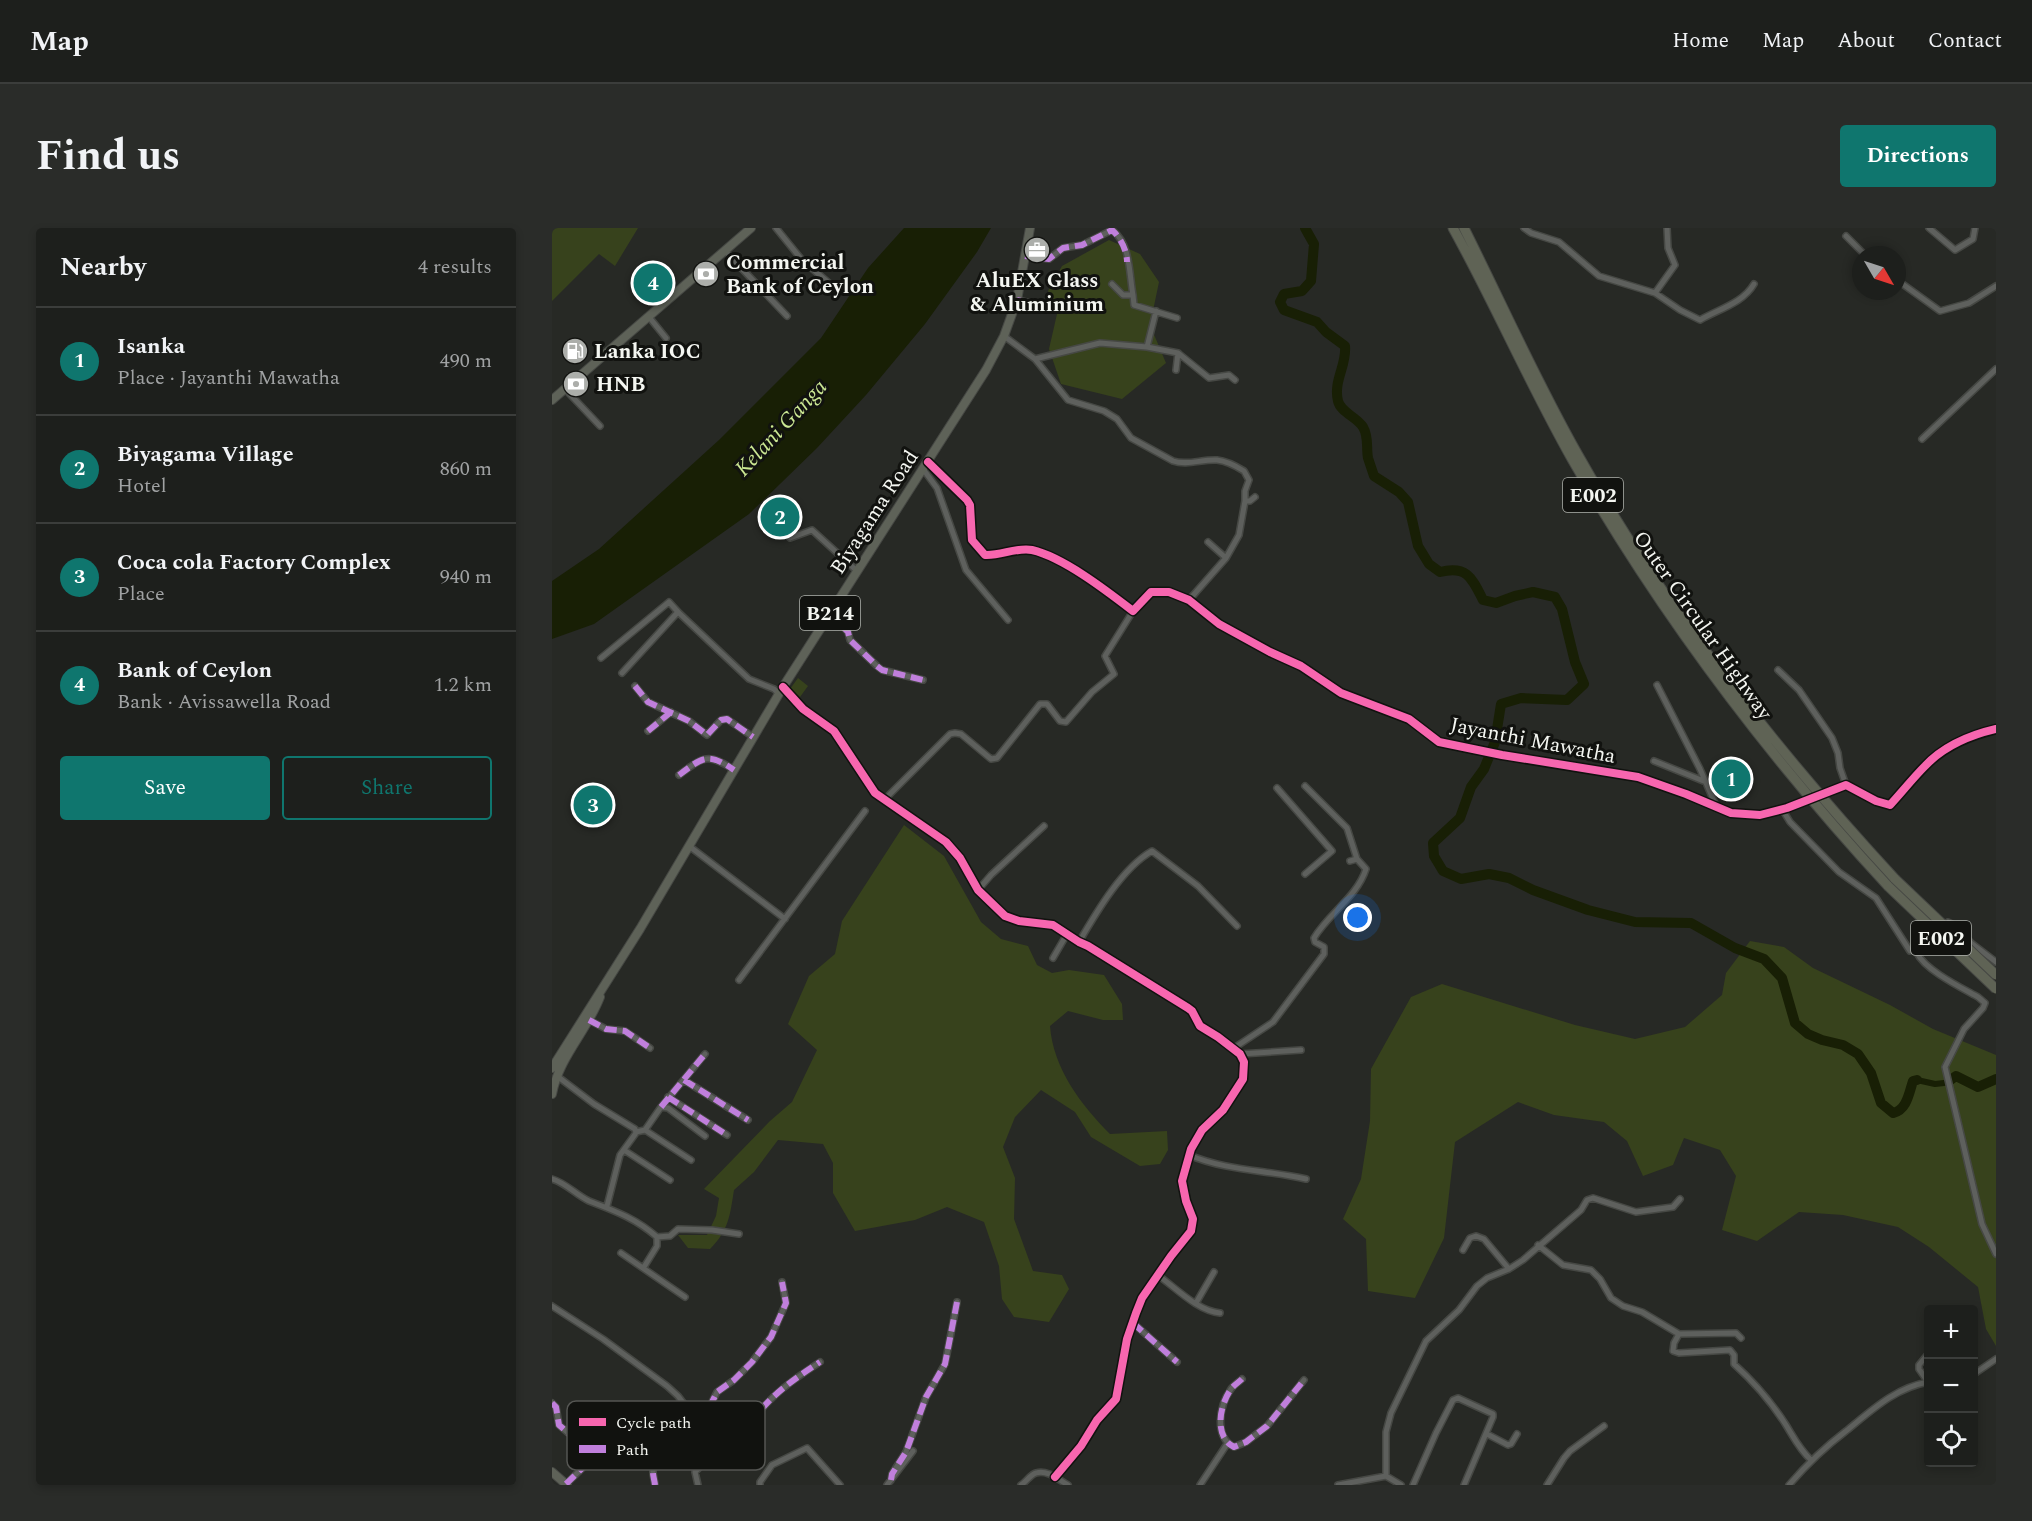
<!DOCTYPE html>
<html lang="en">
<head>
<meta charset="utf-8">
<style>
  :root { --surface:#1d1f1c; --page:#2a2c29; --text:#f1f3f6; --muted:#a0a2a3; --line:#3b3d3b; --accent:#0f766e }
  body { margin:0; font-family:Spectral,serif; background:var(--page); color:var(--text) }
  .controls { position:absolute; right:18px; bottom:18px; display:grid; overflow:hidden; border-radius:6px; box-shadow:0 3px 9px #0003 }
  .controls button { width:54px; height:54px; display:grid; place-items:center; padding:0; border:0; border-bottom:2px solid var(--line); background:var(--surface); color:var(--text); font:30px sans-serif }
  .compass { position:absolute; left:1300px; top:18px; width:54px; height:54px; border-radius:50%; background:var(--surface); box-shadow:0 3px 9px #0003; rotate:129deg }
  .you { position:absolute; left:806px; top:690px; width:21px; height:21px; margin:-15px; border:4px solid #fff; border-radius:50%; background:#1a73e8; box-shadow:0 0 0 9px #1a73e833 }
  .badge { display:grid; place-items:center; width:39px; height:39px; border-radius:50%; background:var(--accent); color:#fff; font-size:20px; font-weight:700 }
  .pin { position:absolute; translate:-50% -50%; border:3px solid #fff; box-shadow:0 2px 6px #0006 }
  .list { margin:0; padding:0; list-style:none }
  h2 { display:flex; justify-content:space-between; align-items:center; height:78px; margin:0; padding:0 24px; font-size:26px }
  h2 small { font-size:20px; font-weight:400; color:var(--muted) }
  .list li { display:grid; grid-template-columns:39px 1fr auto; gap:18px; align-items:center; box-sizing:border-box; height:108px; padding:0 24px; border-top:2px solid var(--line) }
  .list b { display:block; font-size:22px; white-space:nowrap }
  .list p { margin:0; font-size:20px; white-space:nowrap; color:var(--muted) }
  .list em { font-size:20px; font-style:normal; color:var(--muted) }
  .actions { display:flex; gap:12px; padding:18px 24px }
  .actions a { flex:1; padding:14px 0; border:2px solid var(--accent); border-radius:6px; text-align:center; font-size:21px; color:var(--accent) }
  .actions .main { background:var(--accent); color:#fff }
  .icon { flex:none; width:33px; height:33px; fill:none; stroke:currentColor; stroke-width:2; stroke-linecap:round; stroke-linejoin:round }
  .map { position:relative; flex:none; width:1444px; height:1257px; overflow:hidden; border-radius:6px }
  header { display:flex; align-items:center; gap:36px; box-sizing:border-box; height:84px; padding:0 30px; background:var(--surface); border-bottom:2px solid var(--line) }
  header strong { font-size:28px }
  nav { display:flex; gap:33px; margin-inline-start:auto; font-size:21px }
  .intro { display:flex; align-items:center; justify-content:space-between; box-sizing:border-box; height:144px; padding:0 36px }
  h1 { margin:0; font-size:42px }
  .button { padding:15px 27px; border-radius:6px; background:var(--accent); color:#fff; font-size:21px; font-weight:700 }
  main { display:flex; gap:36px; padding:0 36px }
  aside { flex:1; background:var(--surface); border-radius:6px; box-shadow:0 3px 9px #0003 }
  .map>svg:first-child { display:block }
  .green { fill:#37421c }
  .water { fill:#181f05 }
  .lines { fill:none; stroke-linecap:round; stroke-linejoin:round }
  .canal { stroke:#181f05; stroke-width:6 }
  .river { stroke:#181f05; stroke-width:10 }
  .minor-casing { stroke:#464844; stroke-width:8 }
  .primary-casing { stroke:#464844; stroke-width:10 }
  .motorway-casing { stroke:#464844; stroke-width:11 }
  .minor { stroke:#5e605d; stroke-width:5 }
  .primary { stroke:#5e6258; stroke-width:8 }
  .motorway { stroke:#5f6355; stroke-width:9 }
  .minor-bridge-casing { stroke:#464844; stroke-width:8; stroke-linecap:butt }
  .motorway-bridge-casing { stroke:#464844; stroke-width:11; stroke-linecap:butt }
  .minor-bridge { stroke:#5e605d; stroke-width:5 }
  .motorway-bridge { stroke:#5f6355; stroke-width:9 }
  .quiet { stroke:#c07fdc; stroke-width:6; stroke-dasharray:12 6; stroke-linecap:butt }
  .cycleway-casing { stroke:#11120f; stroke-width:11 }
  .cycleway { stroke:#f766af; stroke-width:8 }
  .labels { text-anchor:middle; stroke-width:6; stroke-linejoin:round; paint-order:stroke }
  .shield { fill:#11120f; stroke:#b0b2ad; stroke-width:1.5 }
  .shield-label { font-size:20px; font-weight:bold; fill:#f4f6f1 }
  .poi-label { font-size:21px; font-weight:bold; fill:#f4f6f1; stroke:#11120f; text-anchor:start }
  .street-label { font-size:21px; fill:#f4f6f1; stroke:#11120f }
  .water-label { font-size:22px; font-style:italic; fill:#cbe793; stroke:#11120f }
  .key { fill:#11120f; stroke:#555653; stroke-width:1.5 }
  .key-label { font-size:16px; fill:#f4f6f1 }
</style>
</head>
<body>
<header>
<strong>Map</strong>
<nav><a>Home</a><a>Map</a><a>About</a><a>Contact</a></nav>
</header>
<div class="intro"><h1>Find us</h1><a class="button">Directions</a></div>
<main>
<aside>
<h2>Nearby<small>4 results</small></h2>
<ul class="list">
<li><span class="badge">1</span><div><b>Isanka</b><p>Place · Jayanthi Mawatha</p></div><em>490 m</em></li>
<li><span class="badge">2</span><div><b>Biyagama Village</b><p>Hotel</p></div><em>860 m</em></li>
<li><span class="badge">3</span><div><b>Coca cola Factory Complex</b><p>Place</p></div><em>940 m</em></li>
<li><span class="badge">4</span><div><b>Bank of Ceylon</b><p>Bank · Avissawella Road</p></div><em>1.2 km</em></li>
</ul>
<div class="actions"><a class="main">Save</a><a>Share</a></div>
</aside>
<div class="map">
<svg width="1444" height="1257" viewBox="0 0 1444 1257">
  <rect width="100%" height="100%" fill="#272925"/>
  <path class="green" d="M0 0H86L63 38 47 26 0 73Z
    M557 12 588 26 607 54 598 97 614 135 570 171 509 156 497 121 505 86 496 63 510 38Z
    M246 450 256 458 248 469 238 461Z
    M352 597 392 628 429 694 449 711 476 718 485 737 500 745 517 742 552 747 570 776 571 792H551L516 783 498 798C501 840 529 877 558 906L615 903 616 922 608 936 588 938 539 909 523 884 489 862 463 889 451 919 463 950 462 991 481 1043 510 1047 517 1061 497 1094 462 1089 450 1071 447 1038 432 994 395 979 363 992 303 1003 281 965V935L271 916 226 912 202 944 182 962C178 987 177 1002 158 1021L136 1020 126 1007H155L164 988 167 970 152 961 218 893 240 874 265 822 236 796 257 748 283 726 290 693Z
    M1198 713 1232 719 1261 740 1338 777 1381 801 1444 827V1118L1434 1101 1426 1059 1377 1019 1346 999 1291 987 1247 984 1205 1013 1170 1002 1184 948 1168 922 1132 910 1121 937 1091 948 1075 913 1052 894 1002 887 966 874 903 914 892 1010 863 1070 816 1063 814 1011 791 991 809 951 818 893 819 841 859 769 890 756 1023 797 1083 811 1133 799 1170 767 1174 745Z"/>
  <path class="water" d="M352 0H439L425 24 373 96 314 167 265 220 197 286 42 396 0 411V353L47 321 167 212 269 110 316 40Z"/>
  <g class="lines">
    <path class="canal" d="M1365 852 1383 856 1392 855"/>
    <path class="river" d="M753 0 762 16 759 53 750 63 732 66 728 74 732 82 765 94 774 104 793 118C795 137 781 153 786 173 789 185 804 188 811 199 817 209 814 219 816 230 818 236 820 242 822 248L847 264 856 274 866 318 877 336 888 344C915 337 920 350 931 372L944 375 963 368 981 364 1003 369 1010 381 1023 434 1032 456 1015 472 969 470 949 476 943 514 932 541 919 559 908 590 881 615 882 628 891 643 909 651 937 646 957 650 981 662 1036 682 1083 694 1139 695 1183 720 1212 731 1230 750 1243 795 1256 806 1270 812 1291 817 1306 826 1319 845 1329 875 1341 885C1355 882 1357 865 1361 853L1365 852
      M1397 853 1404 848 1426 859 1444 851"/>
    <g class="minor-casing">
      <path id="minor" d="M224 0 250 32 284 61
        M972 0 979 5 1007 14 1047 48 1103 65 1123 37 1116 20 1115 0
        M1377 0 1403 22 1421 11 1423 0
        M1294 8 1313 27
        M173 23 235 88
        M473 28 497 31 511 20 530 17 560 2C579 16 577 46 581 67
        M1345 52 1388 83 1417 75 1444 58
        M560 56 571 67H581L582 77 625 90
        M1103 65 1128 82 1148 92C1167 81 1191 75 1202 56
        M465 72 510 82
        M604 83 595 119 626 125 657 150 677 147 683 152
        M97 89 114 110
        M452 108 483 131 548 115 595 119
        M483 131 516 172 552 183 565 191 579 210 621 233C635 238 650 231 665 232 675 233 684 238 692 243L697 252 693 263V273
        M624 142 626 125
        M13 161 48 198
        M1370 211 1444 141
        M376 234 415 272 418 277 420 312 433 327C449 328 464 319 480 322 511 329 555 363 581 383L599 364H617L637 372 667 396 718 424 749 438 789 465 857 491 887 514 950 527 1086 549 1134 566 1179 585 1208 587 1235 580
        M371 241 385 260 414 342 456 392
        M231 303 238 310 260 302 305 343
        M674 330 687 307 693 273H698L703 269
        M637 372 674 330 656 314
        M278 385 296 404 298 412 325 438 330 442 371 452
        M49 430 117 374 127 385
        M1226 442 1247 462 1280 510 1286 525 1288 540 1294 557
        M70 445 126 384 197 451 222 461 227 466
        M1105 457 1148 541 1165 580
        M83 458 96 474 137 493 155 507 169 492 175 491 201 509
        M231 459 251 481 282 503 323 565 394 614 408 630 426 662 453 688 467 693 501 697 527 714 536 718 636 780 640 783 648 798 666 809 688 826 692 834 691 851 671 882 650 902 639 921 630 953 634 973 641 991 639 1003 619 1028 590 1070 584 1085 575 1111 564 1171 545 1192 529 1218 503 1249
        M96 503 119 484
        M1102 533 1154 554
        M127 547C151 529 156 524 182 542
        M753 558 795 600 805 631
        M725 560 780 623 753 646
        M1280 562 1294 557 1324 573 1338 577C1350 564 1361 550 1373 538 1392 518 1418 507 1444 501
        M332 572 398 506 403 505 409 506 439 531 445 530 488 476H495L508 493 514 494 540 464 562 446 553 428 581 383
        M1230 581 1238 594 1287 644 1324 670 1358 723 1367 720 1396 694 1404 698 1419 715 1444 734
        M137 618 233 691
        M426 662 439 647 492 598
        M527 714C544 685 570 640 600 623L646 658 685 698
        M1367 720 1365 725C1373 742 1410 760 1426 769L1433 775 1431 780 1412 801 1393 839 1430 996 1444 1026
        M501 730 515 706
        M187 752 313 583
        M37 792 54 801 73 803 98 820
        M682 820 721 794 772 726V719L763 714 762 710C777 685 805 669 814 641L805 631 798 633
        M688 826 749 822
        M5 848 42 876 83 901 84 905 68 927 55 978
        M132 852 196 892
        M116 869 175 907
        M109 879 153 826
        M93 902 109 879 116 880 153 908
        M84 904 93 902 139 932
        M72 922 118 952
        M637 927C675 943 715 942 754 951
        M0 951C14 955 24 967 37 973 63 983 83 990 105 1009L118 1008 126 1001 160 1002 187 1006
        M986 1017 1011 1037 1039 1042 1048 1051 1059 1070 1071 1078 1090 1084 1127 1106 1184 1105 1189 1110
        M911 1022 918 1010 924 1008 932 1011 957 1041
        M69 1025 133 1069
        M92 1039 105 1018V1009
        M607 1048C625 1061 646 1083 668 1085
        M644 1075 662 1044
        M0 1078 51 1111 115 1158 126 1168 142 1189 155 1209 161 1226 143 1244 146 1257
        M581 1095 625 1134
        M1127 1106 1122 1115 1121 1123 1127 1125 1178 1122 1182 1127V1136C1202 1154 1220 1175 1234 1197 1242 1210 1248 1222 1259 1232
        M1422 1146 1444 1131
        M690 1151C687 1154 682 1157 679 1161 667 1178 662 1209 682 1219L694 1214 715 1198 752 1152
        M1376 1154 1367 1141V1137L1376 1126
        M0 1175 4 1179 7 1197 43 1228
        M142 1189 158 1178 165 1164 182 1152 200 1134 219 1109 234 1075 230 1054
        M935 1206 956 1217 959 1216 965 1206
        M161 1226C169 1226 176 1227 183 1222 192 1214 193 1204 199 1195 217 1168 242 1151 268 1134
        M834 1248V1204L839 1185 874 1113 907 1082 925 1058 935 1050 957 1041 971 1032 1029 982 1035 972 1041 970 1084 984 1121 979 1128 971
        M339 1252 340 1246 354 1224 374 1169 393 1136 405 1074
        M14 1256 50 1221
        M103 1257C102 1248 98 1242 105 1235L155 1209
        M208 1257V1254L220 1237 255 1220 288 1257
        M335 1257 361 1223
        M469 1257C474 1254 479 1246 484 1245 495 1241 507 1252 516 1257
        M648 1257 675 1216
        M786 1257 834 1248 849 1257
        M861 1257 884 1205 901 1172 906 1170 941 1186V1189L912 1257
        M995 1257 1012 1230 1018 1223 1052 1198
        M1237 1257C1255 1236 1273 1219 1294 1203 1320 1182 1343 1160 1376 1154"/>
    </g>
    <g class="primary-casing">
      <path id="primary" d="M0 172 199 0
        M0 840 88 701 231 459 434 142 452 108 465 72 478 0
        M0 866C7 829 35 803 48 769
        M0 1244 15 1257"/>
    </g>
    <g class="motorway-casing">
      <path id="motorway" d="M901 0C943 76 977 155 1020 231 1108 385 1215 527 1336 658
        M912 0C950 76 984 153 1026 227 1113 382 1223 521 1343 651"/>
    </g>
    <use href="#minor" class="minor"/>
    <use href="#primary" class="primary"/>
    <use href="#motorway" class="motorway"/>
    <g class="minor-bridge-casing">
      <path id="minor-bridge" d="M1235 580 1280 562"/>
    </g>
    <g class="motorway-bridge-casing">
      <path id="motorway-bridge" d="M1343 651 1444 747
        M1336 658 1444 761"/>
    </g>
    <use href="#minor-bridge" class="minor-bridge"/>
    <use href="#motorway-bridge" class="motorway-bridge"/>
    <path class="quiet" d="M473 28 497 31 511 20 530 17 560 2C569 10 575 23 575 34
      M465 72 510 82
      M278 385 296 404 298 412 325 438 330 442 371 452
      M83 458 96 474 137 493 155 507 169 492 175 491 201 509
      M96 503 119 484
      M127 547C151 529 156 524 182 542
      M37 792 54 801 73 803 98 820
      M132 852 196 892
      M116 869 175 907
      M109 879 153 826
      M581 1095 625 1134
      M690 1151C687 1154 682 1157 679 1161 667 1178 662 1209 682 1219L694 1214 715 1198 752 1152
      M0 1175 4 1179 7 1197 43 1228
      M142 1189 158 1178 165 1164 182 1152 200 1134 219 1109 234 1075 230 1054
      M161 1226C169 1226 176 1227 183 1222 192 1214 193 1204 199 1195 217 1168 242 1151 268 1134
      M339 1252 340 1246 354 1224 374 1169 393 1136 405 1074
      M14 1256 50 1221
      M103 1257C102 1248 98 1242 105 1235L155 1209"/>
    <g class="cycleway-casing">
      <path id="cycleway" d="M376 234 415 272 418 277 420 312 433 327C449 328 464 319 480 322 511 329 555 363 581 383L599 364H617L637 372 667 396 718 424 749 438 789 465 857 491 887 514 950 527 1086 549 1134 566 1179 585 1208 587 1235 580 1294 557 1324 573 1338 577C1350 564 1361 550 1373 538 1392 518 1418 507 1444 501
        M231 459 251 481 282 503 323 565 394 614 408 630 426 662 453 688 467 693 501 697 527 714 536 718 636 780 640 783 648 798 666 809 688 826 692 834 691 851 671 882 650 902 639 921 630 953 634 973 641 991 639 1003 619 1028 590 1070 584 1085 575 1111 564 1171 545 1192 529 1218 503 1249"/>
    </g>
    <use href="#cycleway" class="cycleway"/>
  </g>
  <defs>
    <g id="office-disc" transform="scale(1.35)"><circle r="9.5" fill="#acaeaa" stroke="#11120f"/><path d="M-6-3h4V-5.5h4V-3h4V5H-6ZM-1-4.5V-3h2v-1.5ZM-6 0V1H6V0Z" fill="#fff"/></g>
    <g id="bank-disc" transform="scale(1.35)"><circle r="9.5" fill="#acaeaa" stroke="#11120f"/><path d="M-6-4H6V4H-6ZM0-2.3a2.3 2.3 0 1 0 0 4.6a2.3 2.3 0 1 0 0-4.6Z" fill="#fff"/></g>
    <g id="fuel-disc" transform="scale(1.35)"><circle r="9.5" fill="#acaeaa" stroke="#11120f"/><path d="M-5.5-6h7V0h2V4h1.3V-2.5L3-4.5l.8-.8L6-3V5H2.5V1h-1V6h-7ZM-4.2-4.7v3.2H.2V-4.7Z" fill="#fff"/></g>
  </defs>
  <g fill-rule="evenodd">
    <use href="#office-disc" x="485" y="22"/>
    <use href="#bank-disc" x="154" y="46"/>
    <use href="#fuel-disc" x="23" y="123"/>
    <use href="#bank-disc" x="24" y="156"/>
  </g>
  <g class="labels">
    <g class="shield">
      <rect x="1011" y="250" width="60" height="34" rx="4.5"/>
      <rect x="248" y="368" width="60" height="34" rx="4.5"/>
      <rect x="1359" y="693" width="60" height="34" rx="4.5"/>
    </g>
    <g class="shield-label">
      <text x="1041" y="274">E002</text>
      <text x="278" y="392">B214</text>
      <text x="1389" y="717">E002</text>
    </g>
    <g class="poi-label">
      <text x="174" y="41">Commercial<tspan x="174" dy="24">Bank of Ceylon</tspan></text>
      <text x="485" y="59" text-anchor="middle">AluEX Glass<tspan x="485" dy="24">&amp; Aluminium</tspan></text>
      <text x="42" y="130">Lanka IOC</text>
      <text x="44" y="163">HNB</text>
    </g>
    <g class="street-label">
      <text transform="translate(322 284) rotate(-57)" y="7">Biyagama Road</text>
      <text transform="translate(1151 397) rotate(55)" y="7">Outer Circular Highway</text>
      <text transform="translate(981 512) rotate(11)" y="7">Jayanthi Mawatha</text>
    </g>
    <g class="water-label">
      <text transform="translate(228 199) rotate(-47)" y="8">Kelani Ganga</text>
    </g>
  </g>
  <rect x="15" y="1173" width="198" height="69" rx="9" class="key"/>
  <rect x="27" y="1190" width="27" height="8" fill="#f766af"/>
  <rect x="27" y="1217" width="27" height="8" fill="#c07fdc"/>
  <g class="key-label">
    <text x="64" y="1200">Cycle path</text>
    <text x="64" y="1227">Path</text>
  </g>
</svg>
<div class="controls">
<button>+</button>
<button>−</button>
<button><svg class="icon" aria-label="locate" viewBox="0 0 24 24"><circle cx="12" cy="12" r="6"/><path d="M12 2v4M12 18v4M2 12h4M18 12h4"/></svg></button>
</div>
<svg class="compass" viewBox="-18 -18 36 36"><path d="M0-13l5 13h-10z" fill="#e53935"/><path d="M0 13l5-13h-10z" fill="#a0a2a3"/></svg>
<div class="you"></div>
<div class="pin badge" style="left:1179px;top:551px">1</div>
<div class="pin badge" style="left:228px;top:289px">2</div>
<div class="pin badge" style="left:41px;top:577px">3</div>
<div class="pin badge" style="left:101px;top:55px">4</div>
</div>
</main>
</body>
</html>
